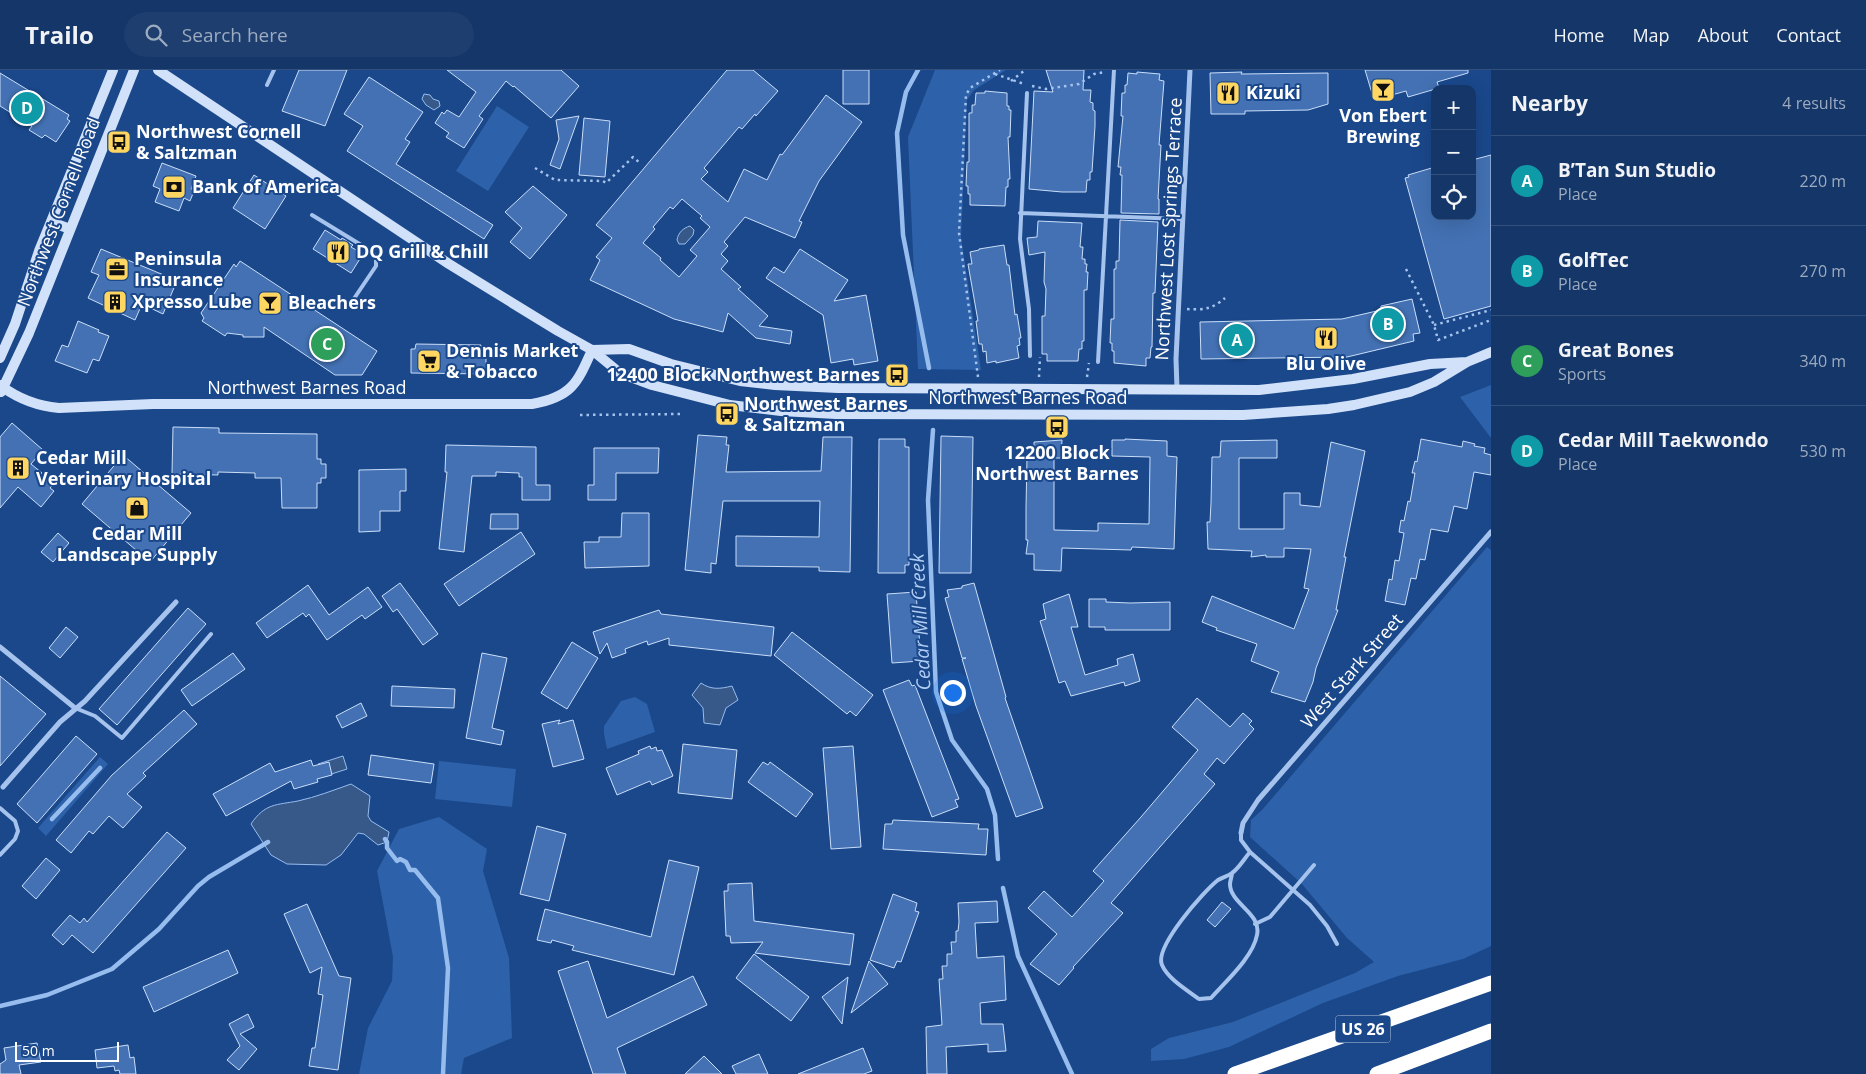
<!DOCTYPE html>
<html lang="en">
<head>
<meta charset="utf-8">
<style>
  :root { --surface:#143668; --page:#1d3e6e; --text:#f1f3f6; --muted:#9dabc0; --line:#33507c; --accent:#ffd661 }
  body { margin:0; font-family:"Open Sans",sans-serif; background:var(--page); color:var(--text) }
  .controls { position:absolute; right:15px; top:15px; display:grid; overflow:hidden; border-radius:10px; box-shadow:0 5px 20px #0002 }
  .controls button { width:45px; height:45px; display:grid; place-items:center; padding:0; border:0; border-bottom:1px solid var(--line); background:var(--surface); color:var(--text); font:25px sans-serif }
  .scale { position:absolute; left:15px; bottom:12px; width:104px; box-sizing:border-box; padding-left:5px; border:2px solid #fff; border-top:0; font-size:14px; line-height:18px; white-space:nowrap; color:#fff; -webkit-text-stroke:4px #1a488b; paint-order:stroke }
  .you { position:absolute; left:952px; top:622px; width:18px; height:18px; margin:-12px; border:4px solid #fff; border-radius:50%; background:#1a73e8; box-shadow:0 0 0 8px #1a73e833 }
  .badge { display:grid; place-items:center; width:32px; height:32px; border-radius:50%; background:var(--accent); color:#fff; font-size:16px; font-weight:700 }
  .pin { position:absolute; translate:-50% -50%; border:2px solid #fff; box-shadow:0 1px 5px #0006 }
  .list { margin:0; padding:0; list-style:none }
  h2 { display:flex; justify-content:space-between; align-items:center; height:65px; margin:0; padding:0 20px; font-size:21px }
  h2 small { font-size:16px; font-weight:400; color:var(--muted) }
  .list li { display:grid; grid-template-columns:32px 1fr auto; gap:15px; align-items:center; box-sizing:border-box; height:90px; padding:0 20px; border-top:1px solid var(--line) }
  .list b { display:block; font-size:19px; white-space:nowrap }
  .list p { margin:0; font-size:16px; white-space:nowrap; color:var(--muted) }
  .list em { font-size:16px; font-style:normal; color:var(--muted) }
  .icon { flex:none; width:28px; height:28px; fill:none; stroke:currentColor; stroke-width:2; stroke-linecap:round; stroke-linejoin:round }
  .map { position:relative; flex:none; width:1491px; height:1004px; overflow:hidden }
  header { display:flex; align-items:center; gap:30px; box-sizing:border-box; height:70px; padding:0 25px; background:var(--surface); border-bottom:1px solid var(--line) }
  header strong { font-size:24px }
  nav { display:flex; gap:28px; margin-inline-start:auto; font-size:18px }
  .search { width:350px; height:45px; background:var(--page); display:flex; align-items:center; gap:12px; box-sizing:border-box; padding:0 18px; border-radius:28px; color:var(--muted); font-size:19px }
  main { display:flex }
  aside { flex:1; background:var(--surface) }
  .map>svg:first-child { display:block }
  .green { fill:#2d61a9 }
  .water { fill:#37598a; stroke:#97bdef }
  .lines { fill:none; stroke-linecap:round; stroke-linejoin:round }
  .stream { stroke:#97bdef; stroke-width:4.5 }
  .building { fill:#4371b3; stroke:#cadef9; fill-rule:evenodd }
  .path { stroke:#a5c3ed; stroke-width:2.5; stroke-dasharray:2.5 4; stroke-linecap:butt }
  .lane { stroke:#a5c3ed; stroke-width:4 }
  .street { stroke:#a5c3ed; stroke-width:5 }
  .secondary { stroke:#d1e1f9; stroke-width:10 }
  .highway { stroke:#fff; stroke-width:15 }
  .labels { text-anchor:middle; stroke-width:4; stroke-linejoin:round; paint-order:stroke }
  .shield { fill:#1a488b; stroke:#bac8dc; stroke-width:1 }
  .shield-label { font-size:16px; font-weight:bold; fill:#fff }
  .poi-label { font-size:18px; font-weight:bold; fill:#fff; stroke:#1a488b; text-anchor:start }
  .street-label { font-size:18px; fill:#fff; stroke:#1a488b }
  .water-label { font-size:19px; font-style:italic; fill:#b0cdf4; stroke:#1a488b }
</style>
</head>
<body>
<header>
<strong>Trailo</strong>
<div class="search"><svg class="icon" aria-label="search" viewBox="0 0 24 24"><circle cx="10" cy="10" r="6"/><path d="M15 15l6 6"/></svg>Search here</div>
<nav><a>Home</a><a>Map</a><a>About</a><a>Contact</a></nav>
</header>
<main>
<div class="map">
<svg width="1491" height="1004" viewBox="0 0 1491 1004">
  <rect width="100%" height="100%" fill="#1a488b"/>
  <path class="green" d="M935 0H1006L974 20 967 30 961 168 981 300 918 299 908 67Z
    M497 36 529 57 488 121 456 101Z
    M1491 315V368L1460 327Z
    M1487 477 1491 480V876L1463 889 1398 906 1323 933 1229 977 1184 989 1151 991V979L1169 968 1233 952 1355 903 1374 892 1347 868 1302 814 1250 767 1251 750 1262 740Z
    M635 627 647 634 655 662 607 679 604 664V656L621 631Z
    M100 687 108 694 46 766 38 758Z
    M439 691 516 699 512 737 435 729Z
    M439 747 487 779 483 801 509 888 512 968 464 988 461 1004H359L368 958 392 911 393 887 377 801 399 759Z"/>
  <path class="water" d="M424 24 430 25 433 29 439 31 440 36 434 40 426 35 422 29Z
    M690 156 694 160 693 165 685 174H679L677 170C678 163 683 158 690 156Z
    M701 613C711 620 720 619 732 616L738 630 726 638 720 655 704 653 703 638 692 625Z
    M343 686 347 699 322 707 318 694Z
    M351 714 370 726 368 746 371 751 389 762 387 772 378 775 364 764 358 763 341 785 326 795 287 794 271 785 251 754C265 733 277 735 298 731 316 727 334 720 351 714Z"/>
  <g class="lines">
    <path class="stream" d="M918 0 906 22 897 63 903 165 929 298
      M933 360 928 430 936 622 952 670 987 719 995 745 998 789
      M52 749 100 698
      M385 769 387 772V778L397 791 400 789 406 792 410 800H415L438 828 448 898 443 1004
      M1003 818 1018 886 1072 1004
      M0 936 47 925 112 899 159 859 198 816 209 807 268 772"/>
  </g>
  <path class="building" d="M299 0H347L325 56 282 41Z
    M447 0H561L579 16 551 48 514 16 513 17 506 11 479 46 483 49 464 78 446 67 449 63 435 53 442 42 444 44 447 40 459 47 476 22Z
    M727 0H753L778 21 756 46 755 44 742 59 739 57 704 98 708 102 701 109 728 132 744 99 767 110 780 84 782 85 826 25 862 52 819 111 799 151 802 152 795 168 745 147 724 172 728 176 721 184 728 191 721 199 741 217 738 219 768 246 759 256 792 261 790 274 756 268 728 243 723 262 674 249 590 210 600 190 596 187 612 168 596 155ZM682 129 702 146 700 148 710 157 690 180 697 186 679 207 660 190 661 188 643 173 655 159 653 157 670 137 673 139Z
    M843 0H869V34H843Z
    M1046 0H1084L1083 20H1091L1090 32 1093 33V40L1095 41V56L1092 102H1090V110H1087L1086 122H1062L1029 119 1034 21 1053 22Z
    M1365 0H1468V3L1437 12 1439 18 1408 27 1406 21 1374 30Z
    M1137 2 1160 4 1159 10 1164 11 1159 75H1161L1158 129H1159V144L1121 143 1122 105H1120L1121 97H1118L1123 46H1121L1122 23H1125V15H1127L1128 3 1137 4Z
    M1242 2 1241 4 1328 3V34L1308 40 1245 41V44H1211L1210 3Z
    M0 3 69 45 67 49 70 51 56 72 45 65 42 68 29 60 32 56 0 36Z
    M369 7 423 42 405 69 410 72 396 94 493 155 484 169 347 81 363 56 344 44Z
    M985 21 1007 23V36H1009V40H1011L1010 67H1008L1010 109H1008V117H1006L1005 136 970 135V124H968V116H966L967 92H969V43H972V35H975L976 23H985Z
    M579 46 560 99 550 95 559 69 556 50Z
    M584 48 610 51 605 107 579 105Z
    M1491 85V236L1444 249 1405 108 1409 107 1408 105 1435 97V146H1472V90Z
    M162 93 196 106 191 119 194 121 190 131 184 128 179 141 155 132 160 119 153 116Z
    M254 105 286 126 265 159 233 138Z
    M533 116 567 145 530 189 510 172 522 158 505 142Z
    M1120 150 1158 152 1155 223H1153L1152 277H1151L1150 288H1146V296L1114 293V281H1112V273H1110L1111 249H1114V199H1116V191H1119Z
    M1038 151 1082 153 1080 177H1083L1082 189H1085V194H1087L1086 202H1088L1087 220H1084V271H1082V279H1079L1078 291H1047V284H1042V246H1045L1046 219 1044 212 1045 182 1029 185 1027 168 1037 167Z
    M325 160 341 170 342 168 353 175 351 177 363 184 351 203 313 179Z
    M1004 175 1007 195H1009L1015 245 1017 244 1021 268H1019L1020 275 1017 276 1019 288 996 293V291L987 293 986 281 983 282 982 274H979L976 251H978L968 194H972L970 182 979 180V179Z
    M101 179 171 208 170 211 176 213 163 244 142 234 135 250 88 228 99 205 91 202Z
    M800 179 848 210 834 231 866 225 878 291 854 295 853 289 831 293 823 245 766 208 774 197 784 203Z
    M240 191 377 281 362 305H335L264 257V267H243V265L227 263 225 266 202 251 204 248 201 243 234 194 236 197Z
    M1412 229 1420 263 1413 264 1414 271 1347 287 1201 289 1200 252 1342 249 1381 240V236Z
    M78 251 99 260 98 262 109 266 99 291 93 289 87 303 55 291 62 275 68 277Z
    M416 274 481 275V279H486V304L411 303V279H415Z
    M12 353 43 380 31 394 42 403 40 405 52 416 50 418 54 421 41 437 18 417 0 438V367Z
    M173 357 219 358V363L317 364V389H321V394H326V408H321V413H317V438H282L281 408H255V403L218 402V405L172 404Z
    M698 365 727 367 726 375H729L726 402 821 401 823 367H852L850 502 819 501V497L736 496V466L819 467 820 431H723L716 494 711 493V503L685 500Z
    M941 366 973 367 971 503H939Z
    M879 369H905V377H909V495H905V503H878Z
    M1125 369 1167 371V386L1177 387 1174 479 1132 477 1131 480 1062 478 1061 501 1034 500V484H1026L1028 470H1026V438L1027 387H1034V372L1062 370 1061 388H1054V460L1098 461V453L1149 454 1150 387 1112 386V370H1125Z
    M1421 369 1462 377 1463 371 1475 374 1474 376 1485 378 1484 383 1491 385V405L1474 402 1467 439 1454 436 1448 462 1431 459 1425 490 1420 489 1416 509 1411 508 1405 535 1385 531 1389 509 1392 510 1395 490 1399 491 1404 463 1399 462 1401 450 1404 451 1408 431 1410 432 1415 403H1412L1415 391 1417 392Z
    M1277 370V388H1239V459H1284V423H1300V435L1320 437 1331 372 1365 381 1344 487H1346L1336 540H1338L1316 598 1313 612 1305 632 1271 622 1279 602 1251 591 1257 574 1216 560 1217 558 1202 552 1212 526 1294 559 1309 519 1304 518 1311 479 1284 478V487H1266V485L1251 487 1252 481 1208 479 1207 452H1210L1211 433 1212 387H1220L1221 371Z
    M446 375 536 377V415H550V430H522V407H519V403L496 402V406H472L464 482 439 479 447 402H445Z
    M594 378H659L658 403H616V430H588V415H594Z
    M123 385 191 443 150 492 82 434Z
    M406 399V421H400V441H380V461L359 462V400Z
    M622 443H649V496L585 498 584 472H599V467H621Z
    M491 444H518V459H490Z
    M521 462 535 484 459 536 444 514Z
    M58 463 69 473 53 492 41 482Z
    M400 513 438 564 423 575 397 539 393 542 382 526Z
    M974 513 1006 627 1005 628 1043 738 1016 747 976 636 963 592 962 589 966 588H962L945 528 949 527 947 520 962 518V516Z
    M308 515 329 545 368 517 382 537 365 549 362 545 327 570 309 544 306 547 303 543 267 568 256 553Z
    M916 522 921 591 892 593 887 524Z
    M1069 524 1078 557H1071L1085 605 1118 595 1117 589 1133 584 1140 611 1125 616 1124 612 1071 626 1065 611 1059 613 1040 551 1046 549 1043 534Z
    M1089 529H1106V532L1130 533 1170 532V560H1105V557H1089Z
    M188 538 206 554 117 655 99 639Z
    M659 540 661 544 774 557 771 586 669 575V568L648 575 647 571 625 579 626 583 612 588 607 573 600 584 593 562Z
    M66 557 78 567 60 588 49 578Z
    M792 562 873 625 856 646 850 641 847 644 774 585Z
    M572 572 598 588 567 639 541 623Z
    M233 583 245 599 192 636 181 620Z
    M482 583 507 588 492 658 504 661 501 675 466 668Z
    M0 606 46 644 0 696Z
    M909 610 912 616 915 615 959 729 955 730 958 737 932 747 883 620Z
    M392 616 455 619 454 638 391 636Z
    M1197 628 1230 657 1243 643 1252 651 1249 654 1254 659 1224 694 1217 688 1204 704 1215 714 1111 833 1123 843 1073 897 1074 898 1059 915 1030 894 1057 864 1028 838 1044 821 1072 847 1104 811 1093 801 1141 747 1198 680 1172 657Z
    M361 633 367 646 342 658 336 646Z
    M184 640 197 654 143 703 146 706 127 724 142 737 123 758 109 746 93 764 89 761 71 783 56 770 112 705Z
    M560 650 558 654 573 650 584 689 553 697 542 654Z
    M76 666 97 684 37 753 17 734Z
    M683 674 737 680 732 729 678 723Z
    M650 676 651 679 656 677 657 681 662 680 673 706 652 715 650 711 617 725 606 698 639 684 638 681Z
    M853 676 861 777 831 779 823 678Z
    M371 685 434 694 431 713 368 705Z
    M311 690 313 696 329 692 332 705 317 709 318 712 294 719 291 711 226 746 213 724 270 693 275 702Z
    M763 692 768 695 770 692 813 724 796 747 748 712Z
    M893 750 979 754 978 759H988L986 785 883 779 885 754H892Z
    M537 756 566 764 549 831 520 824Z
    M167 762 186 778 93 883 72 865 63 875 52 865 70 845 80 853 84 848 87 852Z
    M46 788 60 800 36 829 22 816Z
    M669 790 699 797 674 905 572 880 574 876 552 870 551 873 537 870 545 839 651 867Z
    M752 813 754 851 854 864 850 895 755 883 763 872 731 873 730 866H726L724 821H728V814Z
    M893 824 917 833 915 841 919 842 901 892 897 891 894 898 870 890Z
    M997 831 998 852 975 853 977 888 1004 886 1006 930 980 933 981 954H1003L1006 981 988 982V974L946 977 947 1004H927L926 957 942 955 939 909H943L942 896H947V884H952L951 872H956V861H958L959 852 958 833Z
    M1222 832 1231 839 1215 857 1207 850Z
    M307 834 339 906 351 908 338 1000 309 996 312 978H315L323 925 318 924 322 897 310 903 284 844Z
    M228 880 238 903 154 942 143 917Z
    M754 884 809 927 791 951 736 908Z
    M588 891 607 948 693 906 707 935 617 978 626 1004H593L558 901Z
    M869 891 888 914 851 943Z
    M848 907 842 954 822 927Z
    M248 944 254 957 240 964 257 979 239 1000 227 990 240 976 229 954Z
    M37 973 41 992 19 995 21 1004H0V994L6 990 4 978Z
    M128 975 130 988 134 987 136 1004H120L119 1000 115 1001 114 996 97 998 95 980Z
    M863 978 872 1001 864 1004H798Z
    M759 984 768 1004H736L732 996Z
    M704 986 722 1004H685Z"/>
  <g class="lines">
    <path class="path" d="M995 4 1024 14
      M1011 11 1025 0
      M1032 16 1046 19 1079 14 1094 4 1105 2
      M535 98 555 110 603 111 606 113 633 87 640 93
      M1406 199 1434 255 1438 270 1491 250
      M1187 239C1205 240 1212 239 1225 228
      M1434 255 1491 240
      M978 307 959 163 966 25 970 18 1000 0
      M1039 307 1040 287
      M1087 307 1089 293
      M580 345 680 344"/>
    <path class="lane" d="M267 15 274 0
      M1027 23 1020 169 1029 239 1030 286
      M1020 143 1182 149
      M312 145 371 181 376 187V196L349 236
      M1098 292 1114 0
      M75 638 95 646 122 668 211 564
      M0 738 15 751 18 761 15 769 0 785
      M1241 763V770L1250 782 1310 835 1327 856 1337 874
      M1232 803C1232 806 1230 811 1230 814 1230 834 1262 843 1257 865 1253 887 1226 911 1211 928L1199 929C1187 920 1168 909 1162 895 1154 877 1204 821 1218 810 1223 807 1228 806 1232 803 1239 798 1244 789 1250 782
      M1255 854 1270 847 1314 795"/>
    <path class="street" d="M1177 319 1176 289 1190 0
      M0 577 75 638
      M3 717 60 652 85 631 176 532
      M1241 763 1243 753 1258 730 1491 462"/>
    <path class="secondary" d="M158 0 449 194 558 261 592 280 620 303 652 315 730 335 781 341 836 344 1243 345 1328 339 1354 335 1410 322 1434 312 1467 292 1491 282
      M51 152 70 159
      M592 280 629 279 671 294 740 311 775 315 838 318 1259 320 1353 309 1430 294 1467 292
      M0 288 15 254 39 181 113 0
      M0 315C18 329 37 336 59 338L153 334H532C571 327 577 314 592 280
      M1 322 29 263 134 0"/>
    <path class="highway" d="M1235 1004 1491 913
      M1377 1004 1491 961"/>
  </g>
  <defs>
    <g id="bar-square" transform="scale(1.25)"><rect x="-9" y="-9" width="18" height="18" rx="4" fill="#ffd661" stroke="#1a488b"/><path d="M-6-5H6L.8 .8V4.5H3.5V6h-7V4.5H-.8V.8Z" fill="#111"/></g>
    <g id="restaurant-square" transform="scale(1.25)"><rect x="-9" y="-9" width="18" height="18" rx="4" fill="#ffd661" stroke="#1a488b"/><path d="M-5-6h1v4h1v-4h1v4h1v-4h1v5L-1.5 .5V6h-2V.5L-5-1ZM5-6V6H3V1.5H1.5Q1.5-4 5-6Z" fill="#111"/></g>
    <g id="bus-square" transform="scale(1.25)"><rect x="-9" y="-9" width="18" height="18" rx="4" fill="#ffd661" stroke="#1a488b"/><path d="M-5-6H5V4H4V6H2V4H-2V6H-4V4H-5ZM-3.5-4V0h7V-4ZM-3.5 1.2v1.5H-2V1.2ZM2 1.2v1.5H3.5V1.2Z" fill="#111"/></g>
    <g id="bank-square" transform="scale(1.25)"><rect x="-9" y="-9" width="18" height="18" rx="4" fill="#ffd661" stroke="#1a488b"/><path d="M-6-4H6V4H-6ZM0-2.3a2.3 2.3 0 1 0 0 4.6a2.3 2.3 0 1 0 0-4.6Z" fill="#111"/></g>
    <g id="office-square" transform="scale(1.25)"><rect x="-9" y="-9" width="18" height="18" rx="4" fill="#ffd661" stroke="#1a488b"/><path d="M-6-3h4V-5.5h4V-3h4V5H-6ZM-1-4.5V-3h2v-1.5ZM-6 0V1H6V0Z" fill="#111"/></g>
    <g id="building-square" transform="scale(1.25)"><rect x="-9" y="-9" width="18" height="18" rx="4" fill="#ffd661" stroke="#1a488b"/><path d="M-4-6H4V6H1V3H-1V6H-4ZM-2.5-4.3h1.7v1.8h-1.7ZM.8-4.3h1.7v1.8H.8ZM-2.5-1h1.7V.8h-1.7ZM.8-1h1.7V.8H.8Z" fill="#111"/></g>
    <g id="supermarket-square" transform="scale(1.25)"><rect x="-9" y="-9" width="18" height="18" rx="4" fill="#ffd661" stroke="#1a488b"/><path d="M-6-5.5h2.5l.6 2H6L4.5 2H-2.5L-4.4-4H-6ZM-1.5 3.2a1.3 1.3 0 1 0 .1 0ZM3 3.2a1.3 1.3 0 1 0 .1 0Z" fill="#111"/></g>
    <g id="shop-square" transform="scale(1.25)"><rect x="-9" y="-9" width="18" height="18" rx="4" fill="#ffd661" stroke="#1a488b"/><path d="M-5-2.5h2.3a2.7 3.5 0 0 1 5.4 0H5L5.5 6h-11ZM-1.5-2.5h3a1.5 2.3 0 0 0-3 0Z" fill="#111"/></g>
  </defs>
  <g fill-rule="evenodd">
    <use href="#bar-square" x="1383" y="20"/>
    <use href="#restaurant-square" x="1228" y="23"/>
    <use href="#bus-square" x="119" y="72"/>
    <use href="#bank-square" x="174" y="117"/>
    <use href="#restaurant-square" x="338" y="182"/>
    <use href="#office-square" x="117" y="199"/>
    <use href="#building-square" x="115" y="232"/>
    <use href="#bar-square" x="270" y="233"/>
    <use href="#restaurant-square" x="1326" y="268"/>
    <use href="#supermarket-square" x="429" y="291"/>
    <use href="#bus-square" x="897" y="305"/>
    <use href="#bus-square" x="727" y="344"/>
    <use href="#bus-square" x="1057" y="357"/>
    <use href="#building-square" x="18" y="398"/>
    <use href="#shop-square" x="137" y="438"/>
  </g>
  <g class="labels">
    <rect class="shield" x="1335.5" y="945.5" width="55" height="27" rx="4"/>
    <g class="shield-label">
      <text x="1363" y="965">US 26</text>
    </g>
    <g class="poi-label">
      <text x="1246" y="29">Kizuki</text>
      <text x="1383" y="52" text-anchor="middle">Von Ebert<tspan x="1383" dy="21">Brewing</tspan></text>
      <text x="136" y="68">Northwest Cornell<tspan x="136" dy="21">&amp; Saltzman</tspan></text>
      <text x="192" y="123">Bank of America</text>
      <text x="356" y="188">DQ Grill &amp; Chill</text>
      <text x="134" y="195">Peninsula<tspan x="134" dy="21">Insurance</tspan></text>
      <text x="132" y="238">Xpresso Lube</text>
      <text x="288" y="239">Bleachers</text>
      <text x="446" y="287">Dennis Market<tspan x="446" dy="21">&amp; Tobacco</tspan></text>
      <text x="1326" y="300" text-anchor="middle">Blu Olive</text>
      <text x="880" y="311" text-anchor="end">12400 Block Northwest Barnes</text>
      <text x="744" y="340">Northwest Barnes<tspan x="744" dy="21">&amp; Saltzman</tspan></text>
      <text x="1057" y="389" text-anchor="middle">12200 Block<tspan x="1057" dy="21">Northwest Barnes</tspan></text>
      <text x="36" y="394">Cedar Mill<tspan x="36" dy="21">Veterinary Hospital</tspan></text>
      <text x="137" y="470" text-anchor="middle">Cedar Mill<tspan x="137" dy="21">Landscape Supply</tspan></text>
    </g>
    <g class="street-label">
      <text transform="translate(59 142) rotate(-69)" y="6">Northwest Cornell Road</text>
      <text transform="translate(1169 159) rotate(-87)" y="6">Northwest Lost Springs Terrace</text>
      <text x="307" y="324">Northwest Barnes Road</text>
      <text x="1028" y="334">Northwest Barnes Road</text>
      <text transform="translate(1352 601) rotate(-49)" y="6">West Stark Street</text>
    </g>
    <g class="water-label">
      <text transform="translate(920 552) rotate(-93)" y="7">Cedar Mill Creek</text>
    </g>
  </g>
</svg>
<div class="controls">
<button>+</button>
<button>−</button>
<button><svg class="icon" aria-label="locate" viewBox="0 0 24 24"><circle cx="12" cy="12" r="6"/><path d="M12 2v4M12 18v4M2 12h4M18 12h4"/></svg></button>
</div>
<div class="scale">50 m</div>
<div class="you"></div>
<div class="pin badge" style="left:1237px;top:270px;background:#0f9aa8">A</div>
<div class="pin badge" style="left:1388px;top:254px;background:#0f9aa8">B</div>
<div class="pin badge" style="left:327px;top:274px;background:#2e9e5b">C</div>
<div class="pin badge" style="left:27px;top:38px;background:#0f9aa8">D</div>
</div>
<aside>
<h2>Nearby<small>4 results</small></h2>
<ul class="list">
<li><span class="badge" style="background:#0f9aa8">A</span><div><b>B’Tan Sun Studio</b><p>Place</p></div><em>220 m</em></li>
<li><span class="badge" style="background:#0f9aa8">B</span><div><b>GolfTec</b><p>Place</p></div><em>270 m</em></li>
<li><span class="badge" style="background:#2e9e5b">C</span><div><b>Great Bones</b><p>Sports</p></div><em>340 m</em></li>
<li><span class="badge" style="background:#0f9aa8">D</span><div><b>Cedar Mill Taekwondo</b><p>Place</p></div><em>530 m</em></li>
</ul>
</aside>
</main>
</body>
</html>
